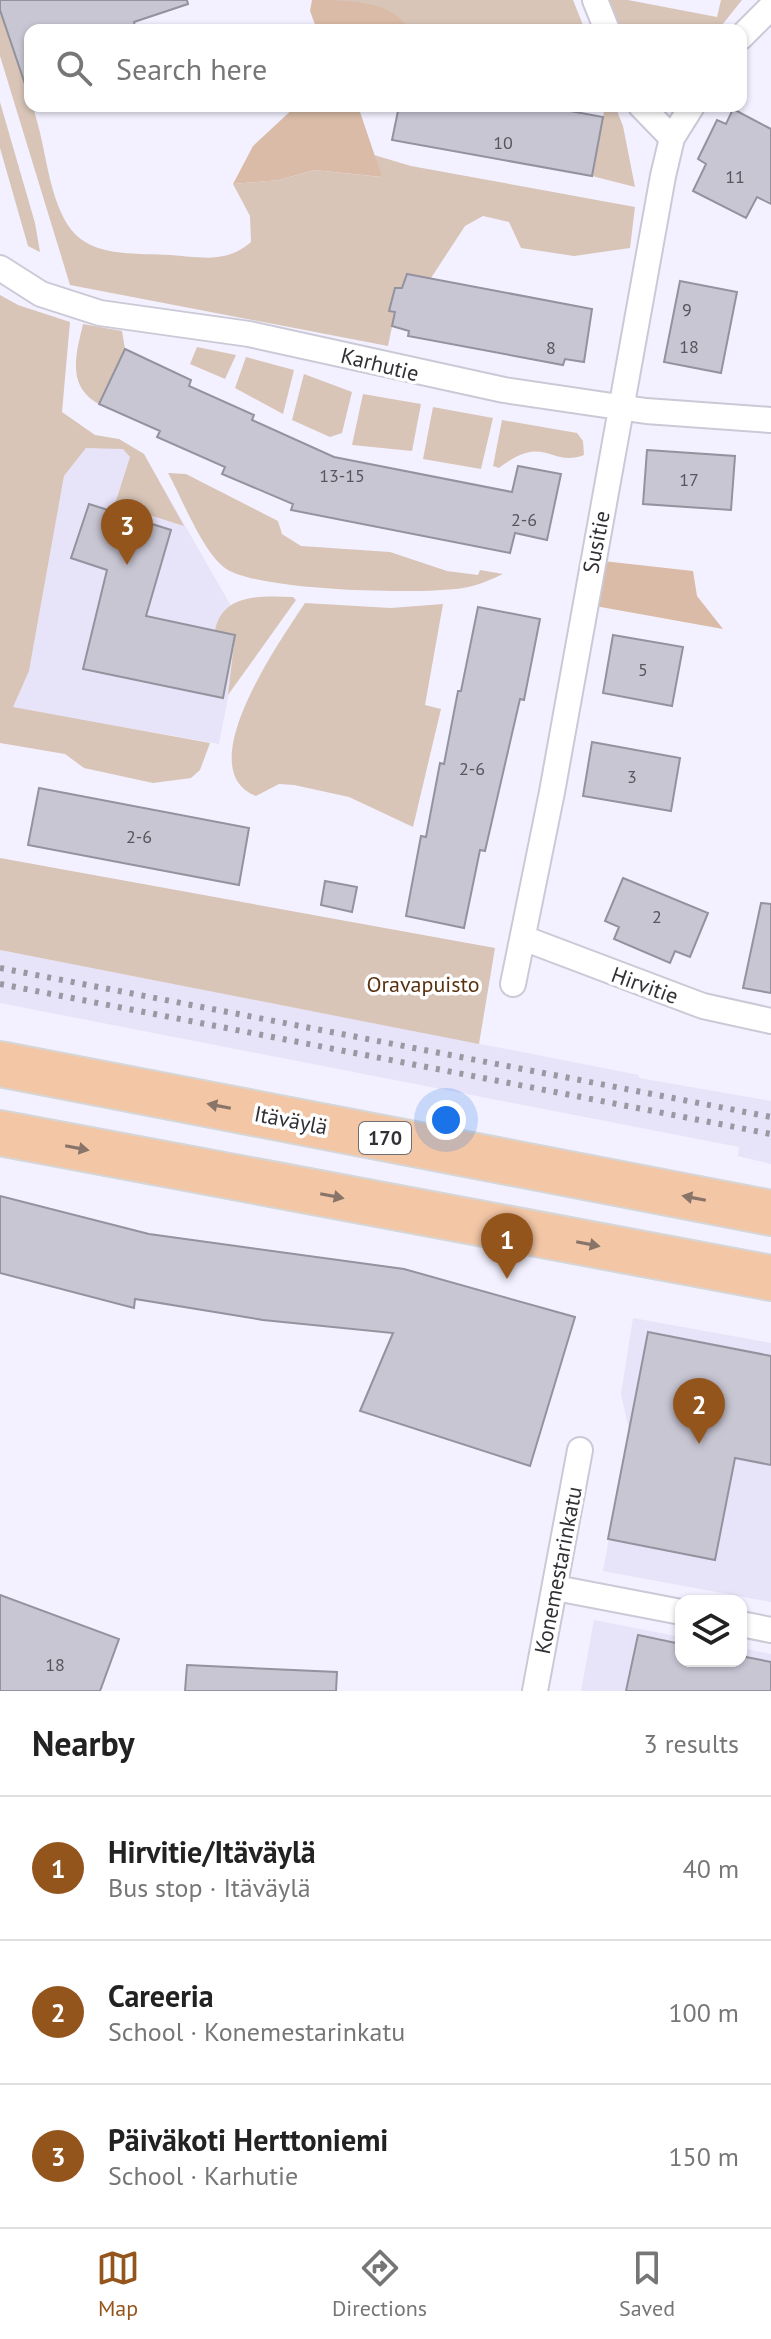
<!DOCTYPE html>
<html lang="en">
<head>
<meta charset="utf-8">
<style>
  :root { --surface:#fff; --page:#f2f2f2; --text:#222; --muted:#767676; --line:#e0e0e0; --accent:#94551d }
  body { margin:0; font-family:"PT Sans",sans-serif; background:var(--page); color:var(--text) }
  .controls { position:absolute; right:24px; bottom:24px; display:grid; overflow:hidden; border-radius:16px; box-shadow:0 2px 6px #0004 }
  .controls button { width:72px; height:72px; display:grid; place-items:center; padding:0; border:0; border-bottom:2px solid var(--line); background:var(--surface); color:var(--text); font:40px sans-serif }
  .you { position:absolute; left:446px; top:1120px; width:28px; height:28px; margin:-20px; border:6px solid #fff; border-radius:50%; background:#1a73e8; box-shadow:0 0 0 12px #1a73e833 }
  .badge { display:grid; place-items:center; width:52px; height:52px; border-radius:50%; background:var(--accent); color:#fff; font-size:26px; font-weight:700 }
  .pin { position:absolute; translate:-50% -66px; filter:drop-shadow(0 2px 4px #0008) }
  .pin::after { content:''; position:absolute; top:42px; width:28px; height:24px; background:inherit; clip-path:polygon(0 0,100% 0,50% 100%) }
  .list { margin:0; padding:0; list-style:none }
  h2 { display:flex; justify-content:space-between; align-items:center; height:104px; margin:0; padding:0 32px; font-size:34px }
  h2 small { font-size:26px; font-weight:400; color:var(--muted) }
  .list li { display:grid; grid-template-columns:52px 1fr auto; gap:24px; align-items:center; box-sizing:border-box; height:144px; padding:0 32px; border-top:2px solid var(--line) }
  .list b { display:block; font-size:30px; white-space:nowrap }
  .list p { margin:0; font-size:26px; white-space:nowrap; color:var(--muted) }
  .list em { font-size:26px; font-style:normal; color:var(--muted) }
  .icon { flex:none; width:44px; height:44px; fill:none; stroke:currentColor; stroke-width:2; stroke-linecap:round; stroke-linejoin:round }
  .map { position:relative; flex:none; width:771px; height:1691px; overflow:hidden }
  .search { position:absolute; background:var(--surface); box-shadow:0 2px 6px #0004; left:24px; right:24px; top:24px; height:88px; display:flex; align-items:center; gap:20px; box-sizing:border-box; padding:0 28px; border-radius:16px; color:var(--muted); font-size:30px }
  .sheet { height:536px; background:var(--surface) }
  nav { display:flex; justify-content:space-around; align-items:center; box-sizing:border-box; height:112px; border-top:2px solid var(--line); background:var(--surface); font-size:22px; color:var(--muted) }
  nav a { display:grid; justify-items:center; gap:4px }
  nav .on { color:var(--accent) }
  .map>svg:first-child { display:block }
  .built { fill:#e7e3f8 }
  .green { fill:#d8c5b8 }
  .forest { fill:#d9bba7 }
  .building { fill:#c9c6d4; stroke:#94929e; stroke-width:2 }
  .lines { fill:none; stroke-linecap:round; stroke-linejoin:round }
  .street-casing { stroke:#cbc9d6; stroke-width:28 }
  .highway-casing { stroke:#d6d6d7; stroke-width:48 }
  .street { stroke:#fff; stroke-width:24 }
  .highway { stroke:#f3c6a6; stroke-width:44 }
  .rail { stroke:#9a98a2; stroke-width:6; stroke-dasharray:4 8; stroke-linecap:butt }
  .oneway { fill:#887468 }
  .labels { text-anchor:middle; stroke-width:7; stroke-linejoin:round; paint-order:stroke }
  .number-label { font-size:18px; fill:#57565d }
  .shield { fill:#fff; stroke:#6f6e72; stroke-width:2 }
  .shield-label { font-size:20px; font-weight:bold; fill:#313035 }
  .street-label { font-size:22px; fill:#313035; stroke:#fff }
  .park-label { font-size:22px; fill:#59310f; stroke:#fff }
</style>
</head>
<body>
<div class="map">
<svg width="771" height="1691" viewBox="0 0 771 1691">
  <rect width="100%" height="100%" fill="#f3f1ff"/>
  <path class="built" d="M119 439 144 454 242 625 219 744 12 707 29 671 64 476 86 448Z
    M0 950 639 1075V1078L771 1101V1164L738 1156 739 1147 0 1003Z
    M633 1318 771 1343V1602L603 1571 629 1430 621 1394Z
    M594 1620 681 1637V1661H741V1648L771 1654V1691H581Z"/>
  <path class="green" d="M323 0H573L585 30H332Z
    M609 0H628L717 17 721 0H742L718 30H621Z
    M0 10C13 49 29 88 38 125 47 157 51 210 76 235 98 257 141 253 170 255 200 257 226 264 251 242L250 216 233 184 279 180 314 170 381 177 374 155 411 166 635 207 630 248 574 256 521 248 509 222 483 216 465 226 431 278 407 274 402 288H395L389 310 395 312 388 346 70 285 0 56Z
    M0 102 35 223 40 252 28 246 0 148Z
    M605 106H615L623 126 635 187 592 176Z
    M0 295 18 305 70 322 62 412 95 435 119 439 144 454 184 526 115 504 130 457 123 449 86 448 64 476 29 671 13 707 210 743 200 770 191 778 153 783 84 768 65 754 0 743Z
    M83 324 122 331 125 349 99 404C66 386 76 354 83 324Z
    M197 347 236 355 225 379 190 364Z
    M246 357 294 370 283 414 235 388Z
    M304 374 352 392 342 433 330 437 292 420Z
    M363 394 421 404 412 451 352 445Z
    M433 407 493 418 481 469 423 459Z
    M502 420 577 433 583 441 584 455C550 468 545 432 499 468L493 466Z
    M168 473 186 474 278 521 282 534 301 546 390 552 447 571 478 575 480 570 503 574C490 580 477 586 463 588 421 595 255 591 225 568 202 551 182 498 168 473Z
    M293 597 296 600 228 695 235 635 215 631C222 593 262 596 293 597Z
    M305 603 391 608 443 604 425 705 441 709 413 827 349 797 294 785 279 784 256 796C188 770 282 638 305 603Z
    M0 858 495 948 479 1044 0 950Z"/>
  <path class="forest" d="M312 0C342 0 397 0 407 30H317L310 11Z
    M296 106H358L382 177 314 170 279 180 233 184 253 146Z
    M603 561 693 571 697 596 723 629 595 606Z"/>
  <path class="building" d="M0 0H187L188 4 134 22 136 30H30V87H26L0 10Z
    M399 106H543L603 117 592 176 392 140Z
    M733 109 771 129V204L757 197 746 218 693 191 706 164 698 159 717 120 726 124Z
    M407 274 592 309 584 362 565 359 563 365 408 336 409 331 392 326 395 312 389 311 395 288H402Z
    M680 281 737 292 721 373 664 362Z
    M125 349 191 380 189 386 254 415 252 420 334 457 512 492 518 466 561 474 547 540 515 533 510 553 291 510 293 504 222 474 225 467 157 437 160 431 99 404Z
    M647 450 735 456 731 510 643 504Z
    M89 504 171 530 146 616 235 635 223 698 83 669 107 570 71 558Z
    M478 607 540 619 524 700 520 699 485 851 480 850 464 928 406 916 421 836 426 837 440 763 444 764 458 691H461Z
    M613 635 683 647 672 706 603 693Z
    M592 742 680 758 671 811 583 796Z
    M39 788 249 828 239 885 28 845Z
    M623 878 708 913 690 957 675 951 670 963 614 939 619 927 605 921Z
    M325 881 357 887 352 912 321 905Z
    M761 903 771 904V993L743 988Z
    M0 1196 149 1234 404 1269 575 1317 530 1466 360 1411 393 1333 263 1320 135 1299 134 1308 0 1273Z
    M648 1332 771 1356V1465L735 1458 715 1560 608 1539Z
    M0 1595 119 1639 100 1691H0Z
    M638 1635 681 1644V1661H741V1656L771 1662V1691H626Z
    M187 1665 337 1672 336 1691H185Z"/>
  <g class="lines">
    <g class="street-casing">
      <path id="street" d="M595 0 607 30
        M741 37 771 7
        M641 106 672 138
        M0 268 41 294 100 313 249 334 504 390 646 411 771 420
        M523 938 703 1006 771 1021
        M513 984 552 792 663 176 672 138 692 106
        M556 1588 681 1612
        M741 1624 771 1630
        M535 1691 580 1450"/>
    </g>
    <g class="highway-casing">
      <path id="highway" d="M0 1064 771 1213
        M0 1133 771 1278"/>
    </g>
    <use href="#street" class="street"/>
    <use href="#highway" class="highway"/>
    <path class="rail" d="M0 968 771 1117
      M0 984 771 1134"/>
  </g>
  <defs><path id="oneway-solid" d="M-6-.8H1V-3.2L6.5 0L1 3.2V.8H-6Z" transform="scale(2)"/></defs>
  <g class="oneway">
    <use href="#oneway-solid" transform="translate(219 1106) rotate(-169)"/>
    <use href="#oneway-solid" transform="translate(77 1148) rotate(11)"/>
    <use href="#oneway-solid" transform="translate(332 1196) rotate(11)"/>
    <use href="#oneway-solid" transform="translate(694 1198) rotate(-169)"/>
    <use href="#oneway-solid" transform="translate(588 1244) rotate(11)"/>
  </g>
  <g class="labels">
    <g class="number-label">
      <text x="503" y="149">10</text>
      <text x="735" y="183">11</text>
      <text x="687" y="316">9</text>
      <text x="689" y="353">18</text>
      <text x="551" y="354">8</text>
      <text x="342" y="482">13-15</text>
      <text x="689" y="486">17</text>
      <text x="524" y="526">2-6</text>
      <text x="643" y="676">5</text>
      <text x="472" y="775">2-6</text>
      <text x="632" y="783">3</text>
      <text x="139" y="843">2-6</text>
      <text x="657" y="923">2</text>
      <text x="55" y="1671">18</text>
    </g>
    <rect class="shield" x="359" y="1122" width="52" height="32" rx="6"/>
    <g class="shield-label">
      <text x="385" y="1145">170</text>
    </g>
    <g class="street-label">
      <text transform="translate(380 364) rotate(14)" y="8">Karhutie</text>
      <text transform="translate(596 542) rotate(-79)" y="8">Susitie</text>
      <text transform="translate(645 985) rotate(20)" y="8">Hirvitie</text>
      <text transform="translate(291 1120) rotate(11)" y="8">Itäväylä</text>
      <text transform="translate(558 1570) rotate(-79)" y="8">Konemestarinkatu</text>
    </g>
    <g class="park-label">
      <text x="423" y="992">Oravapuisto</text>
    </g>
  </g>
</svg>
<div class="controls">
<button><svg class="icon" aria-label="layers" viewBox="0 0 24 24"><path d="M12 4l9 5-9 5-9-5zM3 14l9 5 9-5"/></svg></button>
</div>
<div class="you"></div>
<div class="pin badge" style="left:507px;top:1279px">1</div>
<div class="pin badge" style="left:699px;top:1444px">2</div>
<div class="pin badge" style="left:127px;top:565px">3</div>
<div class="search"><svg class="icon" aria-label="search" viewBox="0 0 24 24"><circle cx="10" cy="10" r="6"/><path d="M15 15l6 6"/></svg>Search here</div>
</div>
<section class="sheet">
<h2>Nearby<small>3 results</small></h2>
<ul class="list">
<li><span class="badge">1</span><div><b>Hirvitie/Itäväylä</b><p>Bus stop · Itäväylä</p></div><em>40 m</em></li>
<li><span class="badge">2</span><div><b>Careeria</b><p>School · Konemestarinkatu</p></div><em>100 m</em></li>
<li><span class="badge">3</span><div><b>Päiväkoti Herttoniemi</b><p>School · Karhutie</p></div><em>150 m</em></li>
</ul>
</section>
<nav>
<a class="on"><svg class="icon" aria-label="map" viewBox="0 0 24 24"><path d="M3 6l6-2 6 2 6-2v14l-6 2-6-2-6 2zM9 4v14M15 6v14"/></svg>Map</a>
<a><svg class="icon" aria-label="directions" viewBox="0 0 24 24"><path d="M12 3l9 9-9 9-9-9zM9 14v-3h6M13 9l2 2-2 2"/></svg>Directions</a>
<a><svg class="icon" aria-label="saved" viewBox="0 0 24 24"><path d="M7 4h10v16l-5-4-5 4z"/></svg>Saved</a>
</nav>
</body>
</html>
